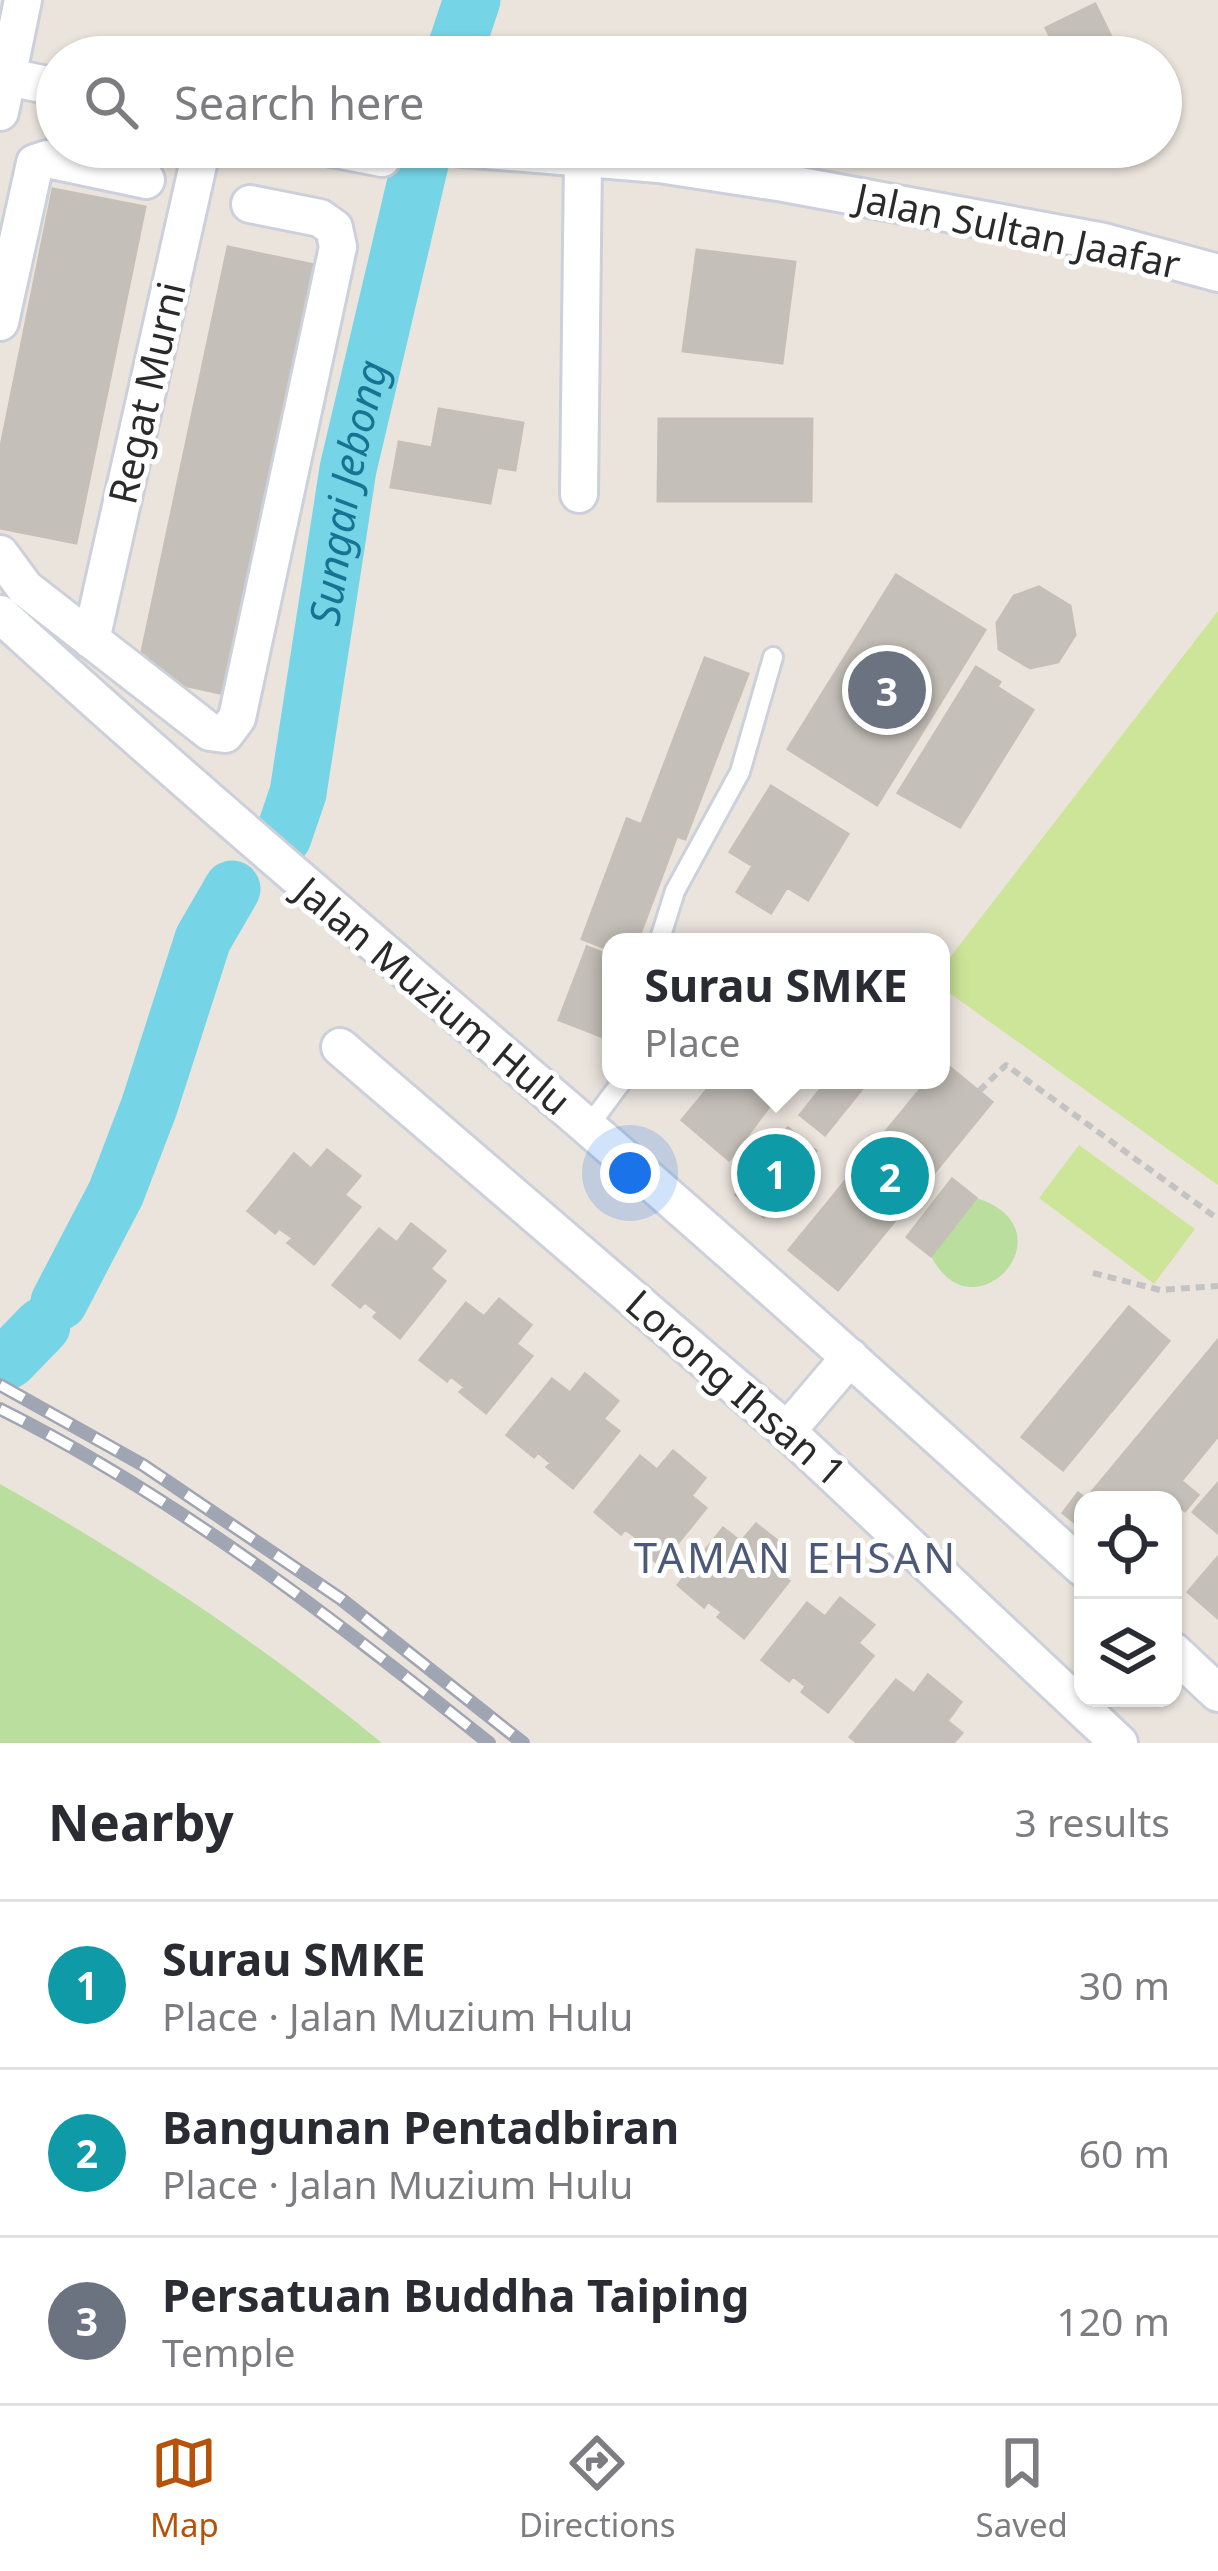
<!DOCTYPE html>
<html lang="en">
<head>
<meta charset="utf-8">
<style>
  :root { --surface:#fff; --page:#f7f7f7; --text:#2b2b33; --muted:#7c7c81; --line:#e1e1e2; --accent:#b45309 }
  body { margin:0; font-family:"Noto Sans",sans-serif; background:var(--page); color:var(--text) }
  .controls { position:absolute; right:36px; bottom:36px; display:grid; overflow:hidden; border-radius:24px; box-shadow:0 3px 9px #0004 }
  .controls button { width:108px; height:108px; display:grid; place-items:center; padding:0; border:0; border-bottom:3px solid var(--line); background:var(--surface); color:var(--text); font:60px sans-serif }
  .you { position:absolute; left:630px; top:1173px; width:42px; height:42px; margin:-30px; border:9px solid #fff; border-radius:50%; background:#1a73e8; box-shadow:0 0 0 18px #1a73e833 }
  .badge { display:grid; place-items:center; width:78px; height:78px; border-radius:50%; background:var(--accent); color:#fff; font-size:39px; font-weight:700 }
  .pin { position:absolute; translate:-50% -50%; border:6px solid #fff; box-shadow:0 3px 12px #0006 }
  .popup { position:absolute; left:602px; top:933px; width:348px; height:156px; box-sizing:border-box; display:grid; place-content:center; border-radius:24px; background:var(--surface); filter:drop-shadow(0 3px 9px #0005); font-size:39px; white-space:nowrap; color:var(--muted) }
  .popup b { font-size:45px; color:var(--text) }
  .popup::after { content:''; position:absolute; left:50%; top:100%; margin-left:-24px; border:24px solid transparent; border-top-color:var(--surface) }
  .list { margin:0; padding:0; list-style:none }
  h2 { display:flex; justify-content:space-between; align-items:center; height:156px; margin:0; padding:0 48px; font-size:51px }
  h2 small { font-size:39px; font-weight:400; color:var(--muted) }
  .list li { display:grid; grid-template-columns:78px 1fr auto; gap:36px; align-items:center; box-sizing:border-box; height:168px; padding:0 48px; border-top:3px solid var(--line) }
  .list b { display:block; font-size:45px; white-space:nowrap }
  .list p { margin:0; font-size:39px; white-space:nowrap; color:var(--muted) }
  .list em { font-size:39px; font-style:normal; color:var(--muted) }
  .icon { flex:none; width:66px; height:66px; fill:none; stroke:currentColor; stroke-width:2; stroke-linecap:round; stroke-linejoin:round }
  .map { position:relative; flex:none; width:1218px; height:1743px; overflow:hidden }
  .search { position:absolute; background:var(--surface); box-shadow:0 3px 9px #0004; left:36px; right:36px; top:36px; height:132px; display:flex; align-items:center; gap:30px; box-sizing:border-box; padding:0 42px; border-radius:66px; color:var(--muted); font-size:45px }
  .sheet { height:660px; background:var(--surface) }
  nav { display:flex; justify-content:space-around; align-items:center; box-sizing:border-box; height:168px; border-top:3px solid var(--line); background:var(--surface); font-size:33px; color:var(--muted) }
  nav a { display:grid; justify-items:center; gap:6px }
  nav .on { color:var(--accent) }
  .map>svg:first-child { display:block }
  .green { fill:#bade9d }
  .pitch { fill:#cde599 }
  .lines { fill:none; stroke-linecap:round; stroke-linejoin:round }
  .river { stroke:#76d4e7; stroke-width:57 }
  .building { fill:#c4bfb8; stroke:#c6bfb7; stroke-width:3 }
  .service-casing { stroke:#cbd0db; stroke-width:24 }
  .minor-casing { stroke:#cbd0db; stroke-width:42 }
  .path { stroke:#c3c3c3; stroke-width:6; stroke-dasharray:9 6; stroke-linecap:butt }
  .service { stroke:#fff; stroke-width:18 }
  .minor { stroke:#fff; stroke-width:36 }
  .rail-casing { stroke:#a0a5b3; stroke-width:14 }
  .rail { stroke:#fff; stroke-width:9; stroke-dasharray:27; stroke-linecap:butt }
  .labels { text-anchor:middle; stroke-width:10; stroke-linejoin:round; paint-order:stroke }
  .street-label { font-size:39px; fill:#2a2a2a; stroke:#fff }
  .water-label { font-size:42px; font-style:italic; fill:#167492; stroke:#fff }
  .neighbourhood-label { font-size:42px; letter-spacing:3px; fill:#4d5978; stroke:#fff }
</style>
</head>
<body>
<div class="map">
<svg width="1218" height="1743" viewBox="0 0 1218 1743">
  <rect width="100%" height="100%" fill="#ebe4dd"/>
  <path class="green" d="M976 1198C1074 1228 974 1341 931 1256Z
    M0 1484C135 1560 262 1644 382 1743H0Z"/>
  <path class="pitch" d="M1218 611V1185L941 987V969Z
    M1079 1145 1195 1229 1154 1284 1039 1198Z"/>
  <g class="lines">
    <g class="river">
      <path d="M453 57 472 0"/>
      <path id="s1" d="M283 837 298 793 348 469 424 147"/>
      <path d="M59 1302 116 1193 149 1107 203 939 232 889"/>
      <path d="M9 1360 42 1326"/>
    </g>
  </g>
  <path class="building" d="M1095 4 1121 57H1060L1046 28Z
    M53 189 145 207 76 543 0 528V451Z
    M228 247 319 266 229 695 137 675Z
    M697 250 795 262 782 363 683 351Z
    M439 409 523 423 515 470 497 467 490 503 391 487 399 442 432 448Z
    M659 419H812L811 501H658Z
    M896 575 985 630 877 805 788 749Z
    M1039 587 1070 606 1075 635 1058 662 1030 668 999 649 997 623 1014 596Z
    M705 658 748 674 685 839 642 823Z
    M976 667 1000 682 997 687 1033 710 960 827 898 793Z
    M771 786 848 834 808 900 787 887 771 913 737 892 753 866 730 852Z
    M627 819 676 838 637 942H611V950L582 939Z
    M587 947 611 956V1025L606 1038 559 1020Z
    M943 1062 992 1102 838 1290 789 1250 928 1080H941Z
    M723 1080H781L786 1084 729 1160 682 1120 711 1085 715 1090Z
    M828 1080H869L825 1135 800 1115Z
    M788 1128 816 1151 764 1217 736 1195Z
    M327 1150 360 1176 344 1195 360 1207 314 1264 288 1243 293 1238 279 1228 275 1233 248 1211 294 1154 311 1169Z
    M952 1179 976 1198 931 1256 907 1237Z
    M411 1224 445 1251 430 1269 445 1281 400 1338 374 1317 378 1312 365 1302 360 1307 333 1285 379 1229 397 1243Z
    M499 1299 531 1325 516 1344 532 1356 486 1413 460 1392 465 1387 451 1376 447 1381 420 1360 466 1303 484 1317Z
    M1129 1307 1169 1341 1063 1470 1022 1437Z
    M1218 1340V1436L1181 1481 1198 1495 1185 1511 1168 1498 1099 1500 1091 1493Z
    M585 1374 618 1401 603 1419 619 1431 573 1488 547 1467 551 1463 538 1452 534 1457 507 1435 552 1379 570 1393Z
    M673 1451 705 1478 691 1496 706 1508 660 1565 635 1545 639 1539 625 1529 621 1534 595 1512 640 1456 657 1470Z
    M1218 1483V1533L1193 1512Z
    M1078 1493 1087 1500H1083V1529L1063 1513Z
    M756 1524 789 1550 774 1569 789 1581 744 1638 718 1617 722 1612 708 1601 704 1607 678 1585 723 1528 741 1542Z
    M1218 1557V1618L1188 1592Z
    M840 1598 874 1625 858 1643 873 1656 828 1712 802 1692 806 1686 793 1676 789 1681 762 1660 807 1603 825 1617Z
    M928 1675 961 1702 947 1721 962 1733 953 1743H858L850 1737 896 1680 914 1694Z"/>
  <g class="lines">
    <g class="service-casing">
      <path id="service" d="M659 942 675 891 740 772 773 657
        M588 1127 623 1080"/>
    </g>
    <g class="minor-casing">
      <path id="minor" d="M8 77 57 87
        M0 112 23 0
        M326 147 382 158
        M461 148 659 164 784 183 1104 242 1218 273
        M0 322 35 163 47 159 146 180
        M579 494 583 160
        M0 554 25 588 210 732 225 734 237 718 338 247 334 228 320 218 250 204
        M0 614C192 790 391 957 588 1127 756 1272 919 1420 1083 1568
        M91 640 202 147
        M340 1047 787 1431 1119 1743
        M787 1431 850 1357
        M1173 1651 1218 1693"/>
    </g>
    <path class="path" d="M979 1091 1006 1065 1218 1219
      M1093 1273 1160 1290 1218 1286"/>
    <use href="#service" class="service"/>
    <use href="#minor" class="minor"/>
    <g class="rail-casing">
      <path id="rail" d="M0 1385 143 1465 341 1599 523 1743
        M0 1409C178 1498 334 1619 489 1743"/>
    </g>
    <use href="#rail" class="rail"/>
  </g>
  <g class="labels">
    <g class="street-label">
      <text transform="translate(1018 231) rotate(12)" y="14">Jalan Sultan Jaafar</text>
      <text transform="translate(147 393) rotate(-77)" y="14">Regat Murni</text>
      <text transform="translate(433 996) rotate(40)" y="14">Jalan Muzium Hulu</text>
      <text transform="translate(736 1388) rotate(41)" y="14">Lorong Ihsan 1</text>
    </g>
    <g class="water-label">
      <text dy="15" stroke="none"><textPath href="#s1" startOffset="351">Sungai Jebong</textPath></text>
    </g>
    <g class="neighbourhood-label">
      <text x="796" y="1573">TAMAN EHSAN</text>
    </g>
  </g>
</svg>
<div class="controls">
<button><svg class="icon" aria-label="locate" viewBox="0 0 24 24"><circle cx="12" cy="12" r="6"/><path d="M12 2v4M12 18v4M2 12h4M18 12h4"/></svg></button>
<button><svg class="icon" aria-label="layers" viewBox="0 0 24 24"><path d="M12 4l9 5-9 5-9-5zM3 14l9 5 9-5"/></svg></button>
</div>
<div class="you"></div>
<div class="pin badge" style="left:776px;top:1173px;background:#0f9aa8">1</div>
<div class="popup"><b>Surau SMKE</b>Place</div>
<div class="pin badge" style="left:890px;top:1176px;background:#0f9aa8">2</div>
<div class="pin badge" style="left:887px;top:690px;background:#6b7280">3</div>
<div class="search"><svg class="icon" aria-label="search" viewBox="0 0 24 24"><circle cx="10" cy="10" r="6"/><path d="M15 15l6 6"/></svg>Search here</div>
</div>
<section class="sheet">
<h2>Nearby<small>3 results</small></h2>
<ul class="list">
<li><span class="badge" style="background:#0f9aa8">1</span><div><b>Surau SMKE</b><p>Place · Jalan Muzium Hulu</p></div><em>30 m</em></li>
<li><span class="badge" style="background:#0f9aa8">2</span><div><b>Bangunan Pentadbiran</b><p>Place · Jalan Muzium Hulu</p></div><em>60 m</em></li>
<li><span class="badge" style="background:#6b7280">3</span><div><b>Persatuan Buddha Taiping</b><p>Temple</p></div><em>120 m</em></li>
</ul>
</section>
<nav>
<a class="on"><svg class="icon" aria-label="map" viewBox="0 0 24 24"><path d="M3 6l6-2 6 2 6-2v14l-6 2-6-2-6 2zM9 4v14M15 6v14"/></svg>Map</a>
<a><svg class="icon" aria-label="directions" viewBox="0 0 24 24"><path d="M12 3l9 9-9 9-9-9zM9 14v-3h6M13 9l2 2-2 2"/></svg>Directions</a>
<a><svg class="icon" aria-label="saved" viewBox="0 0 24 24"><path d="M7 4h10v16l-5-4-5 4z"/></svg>Saved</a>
</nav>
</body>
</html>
